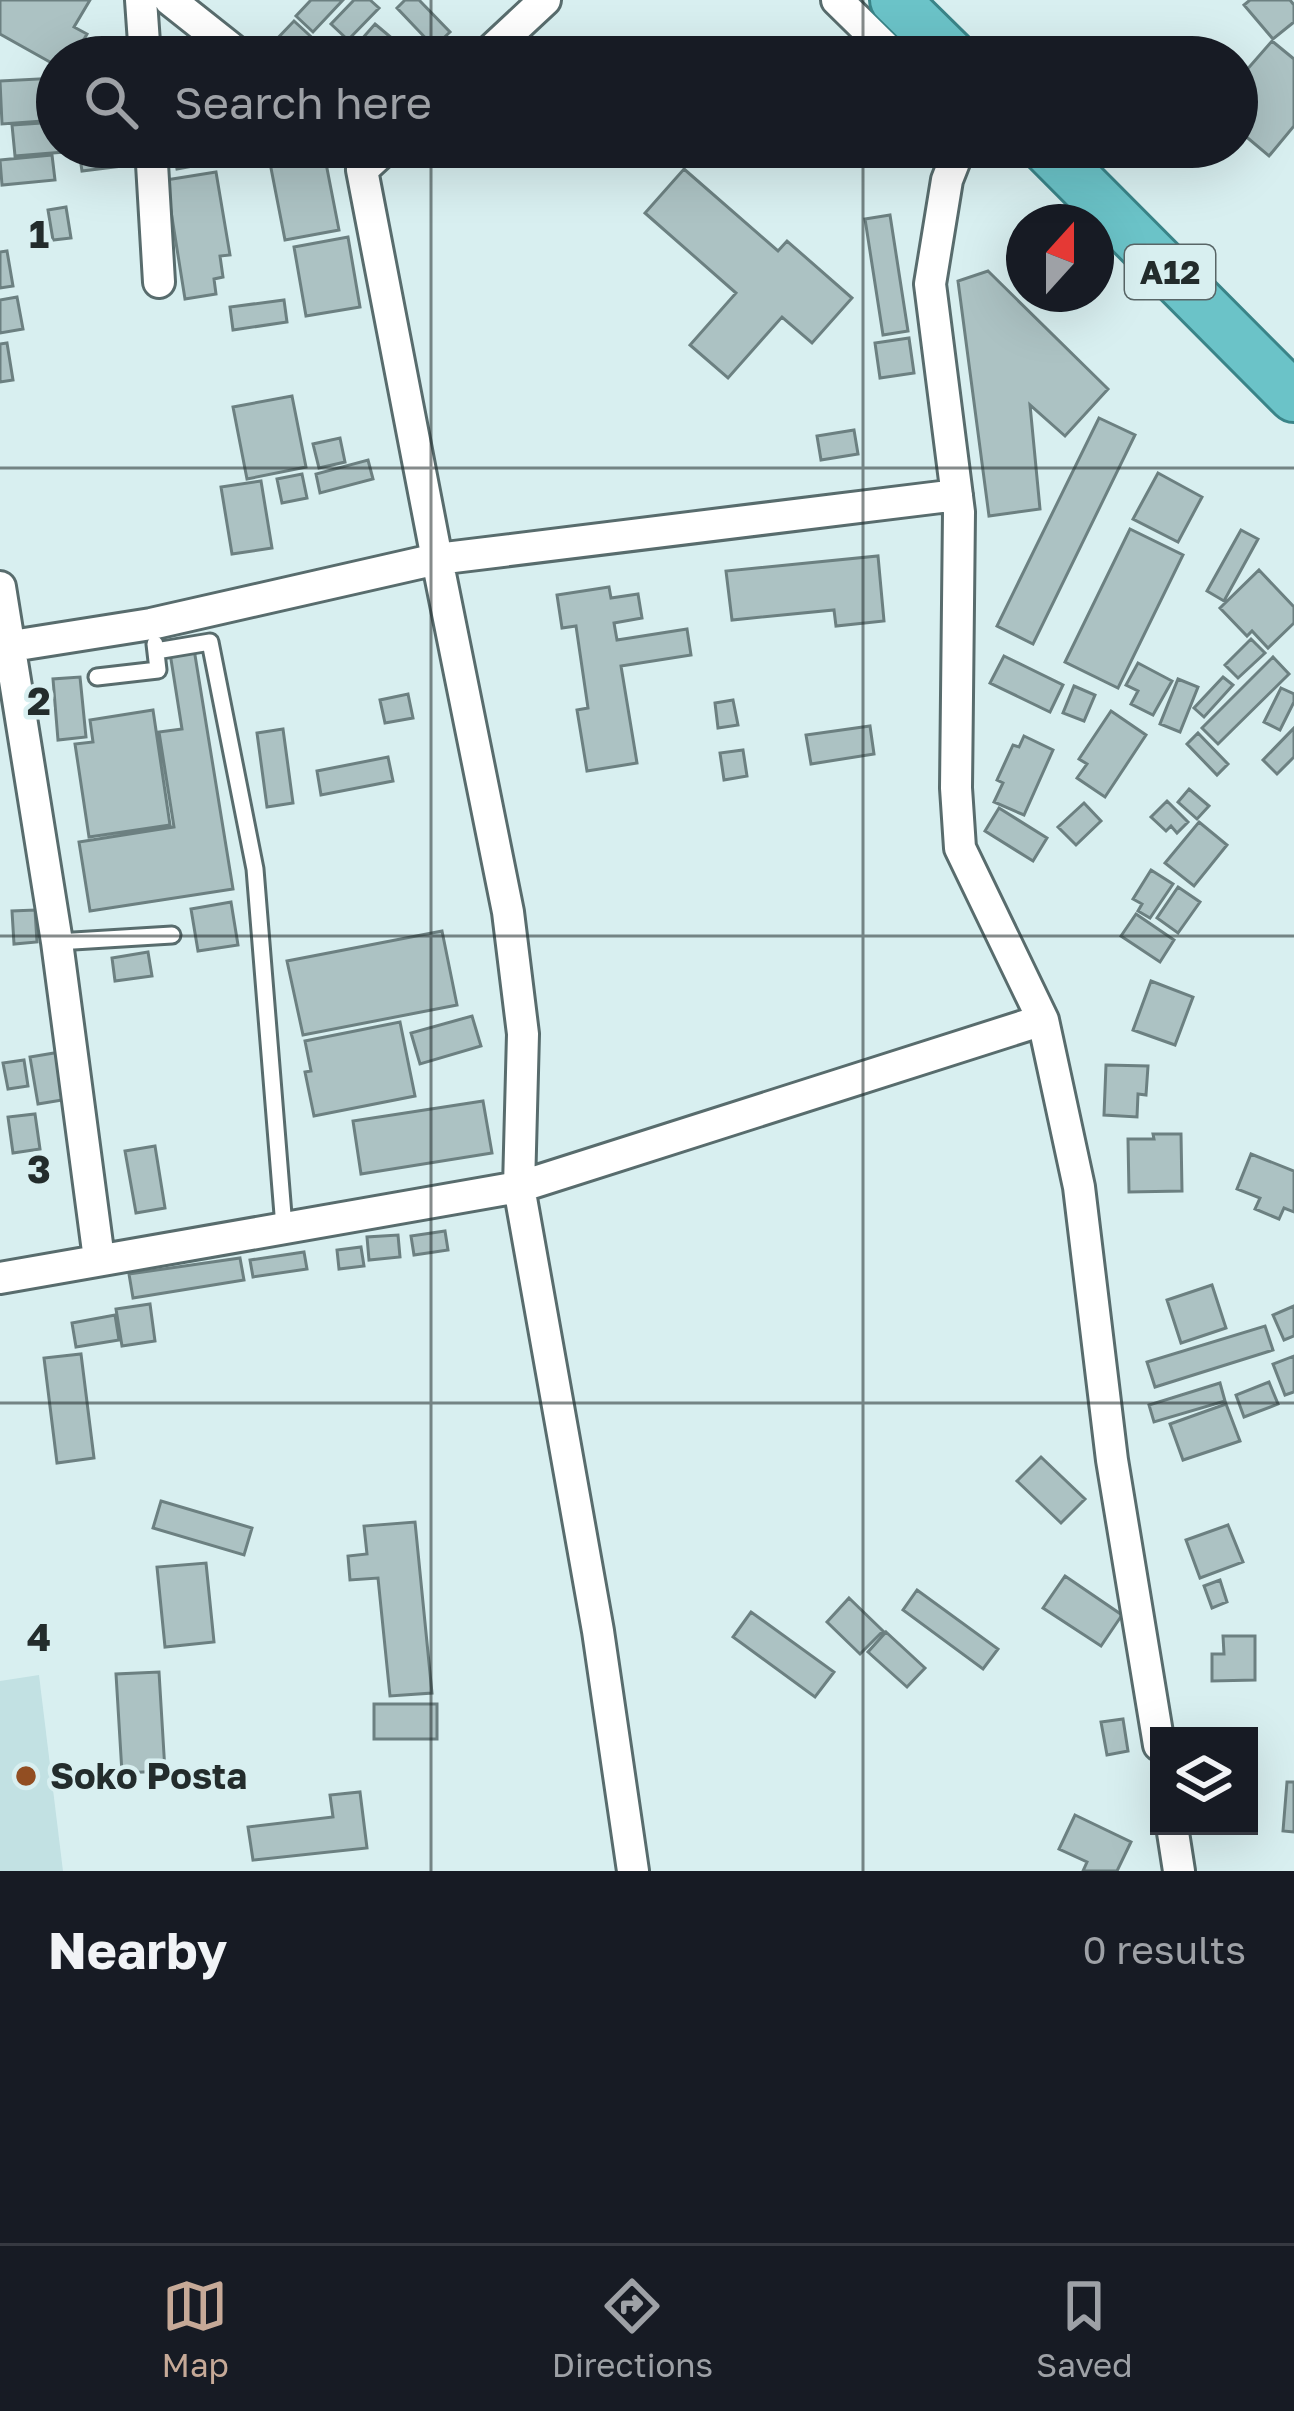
<!DOCTYPE html>
<html lang="en">
<head>
<meta charset="utf-8">
<style>
  :root { --surface:#171b24; --page:#20242c; --text:#f1f3f6; --muted:#9ea1a6; --line:#363941; --accent:#c6a997 }
  body { margin:0; font-family:"Golos Text",sans-serif; background:var(--page); color:var(--text) }
  .controls { position:absolute; right:36px; bottom:36px; display:grid; overflow:hidden; border-radius:0px; box-shadow:0 12px 48px #0002 }
  .controls button { width:108px; height:108px; display:grid; place-items:center; padding:0; border:0; border-bottom:3px solid var(--line); background:var(--surface); color:var(--text); font:60px sans-serif }
  .compass { position:absolute; left:1006px; top:204px; width:108px; height:108px; border-radius:50%; background:var(--surface); box-shadow:0 12px 48px #0002; rotate:21deg }
  .list { margin:0; padding:0; list-style:none }
  h2 { display:flex; justify-content:space-between; align-items:center; height:156px; margin:0; padding:0 48px; font-size:51px }
  h2 small { font-size:39px; font-weight:400; color:var(--muted) }
  .icon { flex:none; width:66px; height:66px; fill:none; stroke:currentColor; stroke-width:2; stroke-linecap:round; stroke-linejoin:round }
  .map { position:relative; flex:none; width:1294px; height:1871px; overflow:hidden }
  .search { position:absolute; background:var(--surface); box-shadow:0 12px 48px #0002; left:36px; right:36px; top:36px; height:132px; display:flex; align-items:center; gap:30px; box-sizing:border-box; padding:0 42px; border-radius:66px; color:var(--muted); font-size:45px }
  .sheet { height:372px; background:var(--surface) }
  nav { display:flex; justify-content:space-around; align-items:center; box-sizing:border-box; height:168px; border-top:3px solid var(--line); background:var(--surface); font-size:33px; color:var(--muted) }
  nav a { display:grid; justify-items:center; gap:6px }
  nav .on { color:var(--accent) }
  .map>svg:first-child { display:block }
  .built { fill:#c2e1e3 }
  .building { fill:#acc2c3; stroke:#6c8081; stroke-width:3 }
  .lines { fill:none; stroke-linecap:round; stroke-linejoin:round }
  .service-casing { stroke:#586c6d; stroke-width:21 }
  .minor-casing { stroke:#586c6d; stroke-width:36 }
  .trunk-casing { stroke:#3a8488; stroke-width:54 }
  .service { stroke:#fff; stroke-width:15 }
  .minor { stroke:#fff; stroke-width:30 }
  .trunk { stroke:#6bc3c8; stroke-width:48 }
  .grid { fill:none; stroke:#232c2c; stroke-width:3; stroke-opacity:0.55 }
  .poi-dot { fill:#924e22; stroke:#d8eff0; stroke-width:4.5 }
  .labels { text-anchor:middle; stroke-width:9; stroke-linejoin:round; paint-order:stroke }
  .shield { fill:#d8eff0; stroke:#596667; stroke-width:3 }
  .shield-label { font-size:33px; font-weight:bold; fill:#232c2c }
  .poi-label { font-size:36px; font-weight:bold; fill:#232c2c; stroke:#d8eff0; text-anchor:start }
  .grid-label { font-size:39px; text-anchor:middle; font-weight:bold; fill:#232c2c; stroke:#d8eff0; stroke-width:9; stroke-linejoin:round; paint-order:stroke }
</style>
</head>
<body>
<div class="map">
<svg width="1294" height="1871" viewBox="0 0 1294 1871">
  <rect width="100%" height="100%" fill="#d8eff0"/>
  <path class="built" d="M39 1675 63 1871H0V1681Z"/>
  <path class="building" d="M0 0H90L74 27 87 34 74 57H57V66L0 34Z
    M311 0H343L313 32 296 16Z
    M354 0H370L379 8 348 40 331 24Z
    M405 0H419L450 32 434 47 397 8Z
    M1250 0H1290L1294 5V22L1273 39 1244 5Z
    M294 21 333 57H287L273 43Z
    M375 24 412 55 410 57H346Z
    M187 39 190 57H157L155 44Z
    M1272 41 1294 59V126L1269 156 1237 129V81Z
    M57 78V120L2 124 0 81Z
    M57 122V147H64V152L15 156 12 125Z
    M121 147 123 166 82 171 79 151Z
    M173 147H206L209 163 177 169Z
    M324 153 339 230 285 240 270 163Z
    M52 155 55 180 2 185 0 160Z
    M684 169 778 251 787 241 852 298 812 343 782 317 728 378 690 345 736 293 645 213Z
    M216 172 230 255 220 256 223 277 214 279 216 294 185 299 166 180Z
    M66 207 71 238 53 240 48 210Z
    M890 215 908 331 883 335 865 219Z
    M348 237 360 307 306 316 294 247Z
    M7 251 13 286 0 288V252Z
    M988 271 1108 389 1065 436 1030 405 1040 509 989 516 958 281Z
    M17 297 23 329 0 333V300Z
    M284 300 287 322 233 330 230 307Z
    M909 338 914 373 880 378 875 343Z
    M7 343 13 380 0 382V344Z
    M292 396 306 467 247 479 233 407Z
    M1099 418 1135 435 1033 644 997 626Z
    M854 430 858 454 821 460 817 436Z
    M340 438 345 462 319 468 313 444Z
    M368 460 373 479 320 493 316 474Z
    M1158 473 1202 497 1178 542 1133 519Z
    M302 474 307 498 282 503 277 479Z
    M261 481 272 548 232 554 221 487Z
    M1130 529 1183 555 1118 688 1065 662Z
    M1241 530 1258 539 1224 601 1207 591Z
    M878 556 884 621 836 626 834 610 732 620 726 571Z
    M1259 570 1294 607V623L1268 648 1252 631 1247 636 1220 608Z
    M609 587 611 598 638 594 642 618 614 623 617 640 687 629 691 655 621 666 637 763 587 771 577 710 588 708 576 626 562 628 557 595Z
    M1251 639 1265 653 1238 678 1225 665Z
    M194 649 233 889 90 911 79 842 174 827 159 732 182 729 170 653Z
    M1004 656 1063 685 1050 712 990 683Z
    M1273 657 1289 674 1218 744 1202 728Z
    M1138 663 1172 681 1153 715 1131 704 1138 691 1126 685Z
    M80 677 86 737 58 740 53 679Z
    M1223 677 1233 685 1204 717 1194 708Z
    M1178 679 1198 687 1180 732 1160 724Z
    M1074 686 1095 695 1084 721 1063 713Z
    M1281 688 1294 694V702L1280 730 1264 722Z
    M408 694 413 718 385 723 380 700Z
    M733 700 738 725 718 728 715 703Z
    M153 710 170 825 89 837 75 744 93 742 90 720Z
    M1111 711 1146 735 1105 797 1077 778 1087 764 1079 759Z
    M870 726 874 754 811 764 806 735Z
    M1294 728V757L1277 774 1263 760Z
    M283 729 293 803 267 807 257 733Z
    M1198 733 1228 764 1217 775 1187 744Z
    M1024 736 1053 750 1024 815 994 802 1003 783 997 780 1013 745 1019 747Z
    M743 750 747 776 724 780 720 753Z
    M388 757 393 781 321 795 317 771Z
    M1189 789 1209 806 1197 819 1178 802Z
    M1167 801 1188 822 1177 833 1171 826 1166 831 1151 817Z
    M1084 803 1101 821 1076 845 1058 827Z
    M999 808 1047 838 1033 861 985 831Z
    M1199 822 1227 845 1194 886 1165 863Z
    M1151 870 1173 884 1150 918 1138 911 1142 904 1133 899Z
    M1178 887 1200 902 1178 933 1157 918Z
    M231 902 238 945 198 951 191 909Z
    M35 910 37 942 14 944 12 911Z
    M1136 914 1174 940 1160 962 1121 936Z
    M442 931 457 1005 303 1035 287 961Z
    M148 952 152 976 115 981 112 958Z
    M1151 981 1193 997 1175 1045 1133 1030Z
    M472 1016 481 1046 420 1064 411 1033Z
    M400 1022 415 1096 314 1116 305 1072 311 1071 305 1041Z
    M60 1052 68 1099 38 1104 30 1057Z
    M24 1060 28 1086 8 1089 3 1063Z
    M1106 1065 1148 1066 1146 1095 1138 1094 1137 1117 1104 1115Z
    M483 1101 492 1153 361 1174 353 1121Z
    M35 1114 40 1149 13 1153 8 1117Z
    M1153 1134H1181L1182 1191 1129 1192 1128 1139H1154Z
    M155 1146 165 1208 136 1213 125 1151Z
    M1251 1154 1294 1171V1212L1284 1208 1279 1219 1255 1209 1260 1198 1237 1189Z
    M445 1231 448 1250 414 1255 411 1236Z
    M398 1235 400 1257 369 1260 367 1237Z
    M361 1247 364 1266 339 1269 337 1250Z
    M304 1252 307 1269 253 1277 250 1260Z
    M240 1258 244 1280 133 1298 129 1274Z
    M1212 1285 1226 1328 1181 1343 1167 1300Z
    M150 1304 155 1341 122 1346 116 1309Z
    M1294 1306V1336L1284 1340 1273 1315Z
    M115 1315 119 1340 76 1347 72 1323Z
    M1265 1326 1273 1350 1155 1387 1147 1362Z
    M81 1354 94 1458 57 1463 44 1358Z
    M1294 1356V1392L1285 1395 1273 1364Z
    M1269 1382 1278 1404 1244 1417 1236 1395Z
    M1220 1383 1225 1401 1154 1422 1149 1405Z
    M1226 1404 1240 1441 1183 1460 1170 1424Z
    M1041 1457 1085 1499 1061 1523 1017 1481Z
    M161 1501 252 1528 244 1555 153 1528Z
    M415 1522 432 1693 390 1696 378 1578 350 1580 348 1556 367 1554 364 1526Z
    M1228 1525 1243 1562 1200 1578 1186 1540Z
    M206 1563 214 1642 165 1647 157 1567Z
    M1065 1576 1122 1615 1101 1646 1043 1608Z
    M1220 1580 1227 1602 1212 1608 1204 1586Z
    M917 1590 998 1649 983 1669 903 1610Z
    M849 1598 883 1631 860 1654 827 1622Z
    M751 1612 834 1672 815 1697 733 1637Z
    M886 1632 925 1668 907 1687 868 1652Z
    M1223 1636H1255V1680L1212 1681V1654H1224Z
    M159 1672 165 1771 122 1773 116 1674Z
    M374 1704H437V1739H374Z
    M1123 1719 1128 1751 1107 1755 1101 1722Z
    M1287 1782H1294V1832L1283 1831Z
    M360 1792 367 1848 253 1860 248 1827 333 1817 330 1795Z
    M1075 1815 1131 1842 1117 1871H1083L1087 1862 1059 1849Z"/>
  <g class="lines">
    <g class="service-casing">
      <path id="service" d="M156 651 210 642 255 869 284 1227
        M97 677 158 670 155 644
        M57 942 172 935"/>
    </g>
    <g class="minor-casing">
      <path id="minor" d="M141 0 145 57
        M170 0 242 57
        M837 0 895 57
        M484 57 545 0
        M151 147 159 282
        M387 147 362 170 437 559 957 495
        M960 147 947 180 930 284 959 512 956 788 960 848 1043 1020 1079 1187 1112 1460 1159 1745
        M0 587 57 942 99 1259
        M12 646 151 624 437 559 508 912 523 1034 519 1187 598 1631 633 1871
        M0 1278 519 1187 1043 1020
        M1172 1826 1179 1871"/>
    </g>
    <g class="trunk-casing">
      <path id="trunk" d="M895 0 953 57
        M1045 147 1294 397"/>
    </g>
    <use href="#service" class="service"/>
    <use href="#minor" class="minor"/>
    <use href="#trunk" class="trunk"/>
  </g>
  <path class="grid" d="M431 0V57M863 0V57M431 147V1871M863 147V1871M0 468H1294M0 936H1294M0 1403H1294"/>
  <circle class="poi-dot" cx="26" cy="1776" r="12"/>
  <g class="labels">
    <rect class="shield" x="1125" y="245" width="90" height="54" rx="9"/>
    <g class="shield-label">
      <text x="1170" y="284">A12</text>
    </g>
    <g class="poi-label">
      <text x="50" y="1789">Soko Posta</text>
    </g>
  </g>
  <g class="grid-label">
    <text x="39" y="248">1</text>
    <text x="39" y="715">2</text>
    <text x="39" y="1183">3</text>
    <text x="39" y="1651">4</text>
  </g>
</svg>
<div class="controls">
<button><svg class="icon" aria-label="layers" viewBox="0 0 24 24"><path d="M12 4l9 5-9 5-9-5zM3 14l9 5 9-5"/></svg></button>
</div>
<svg class="compass" viewBox="-18 -18 36 36"><path d="M0-13l5 13h-10z" fill="#e53935"/><path d="M0 13l5-13h-10z" fill="#9ea1a6"/></svg>
<div class="search"><svg class="icon" aria-label="search" viewBox="0 0 24 24"><circle cx="10" cy="10" r="6"/><path d="M15 15l6 6"/></svg>Search here</div>
</div>
<section class="sheet">
<h2>Nearby<small>0 results</small></h2>
<ul class="list">
</ul>
</section>
<nav>
<a class="on"><svg class="icon" aria-label="map" viewBox="0 0 24 24"><path d="M3 6l6-2 6 2 6-2v14l-6 2-6-2-6 2zM9 4v14M15 6v14"/></svg>Map</a>
<a><svg class="icon" aria-label="directions" viewBox="0 0 24 24"><path d="M12 3l9 9-9 9-9-9zM9 14v-3h6M13 9l2 2-2 2"/></svg>Directions</a>
<a><svg class="icon" aria-label="saved" viewBox="0 0 24 24"><path d="M7 4h10v16l-5-4-5 4z"/></svg>Saved</a>
</nav>
</body>
</html>
